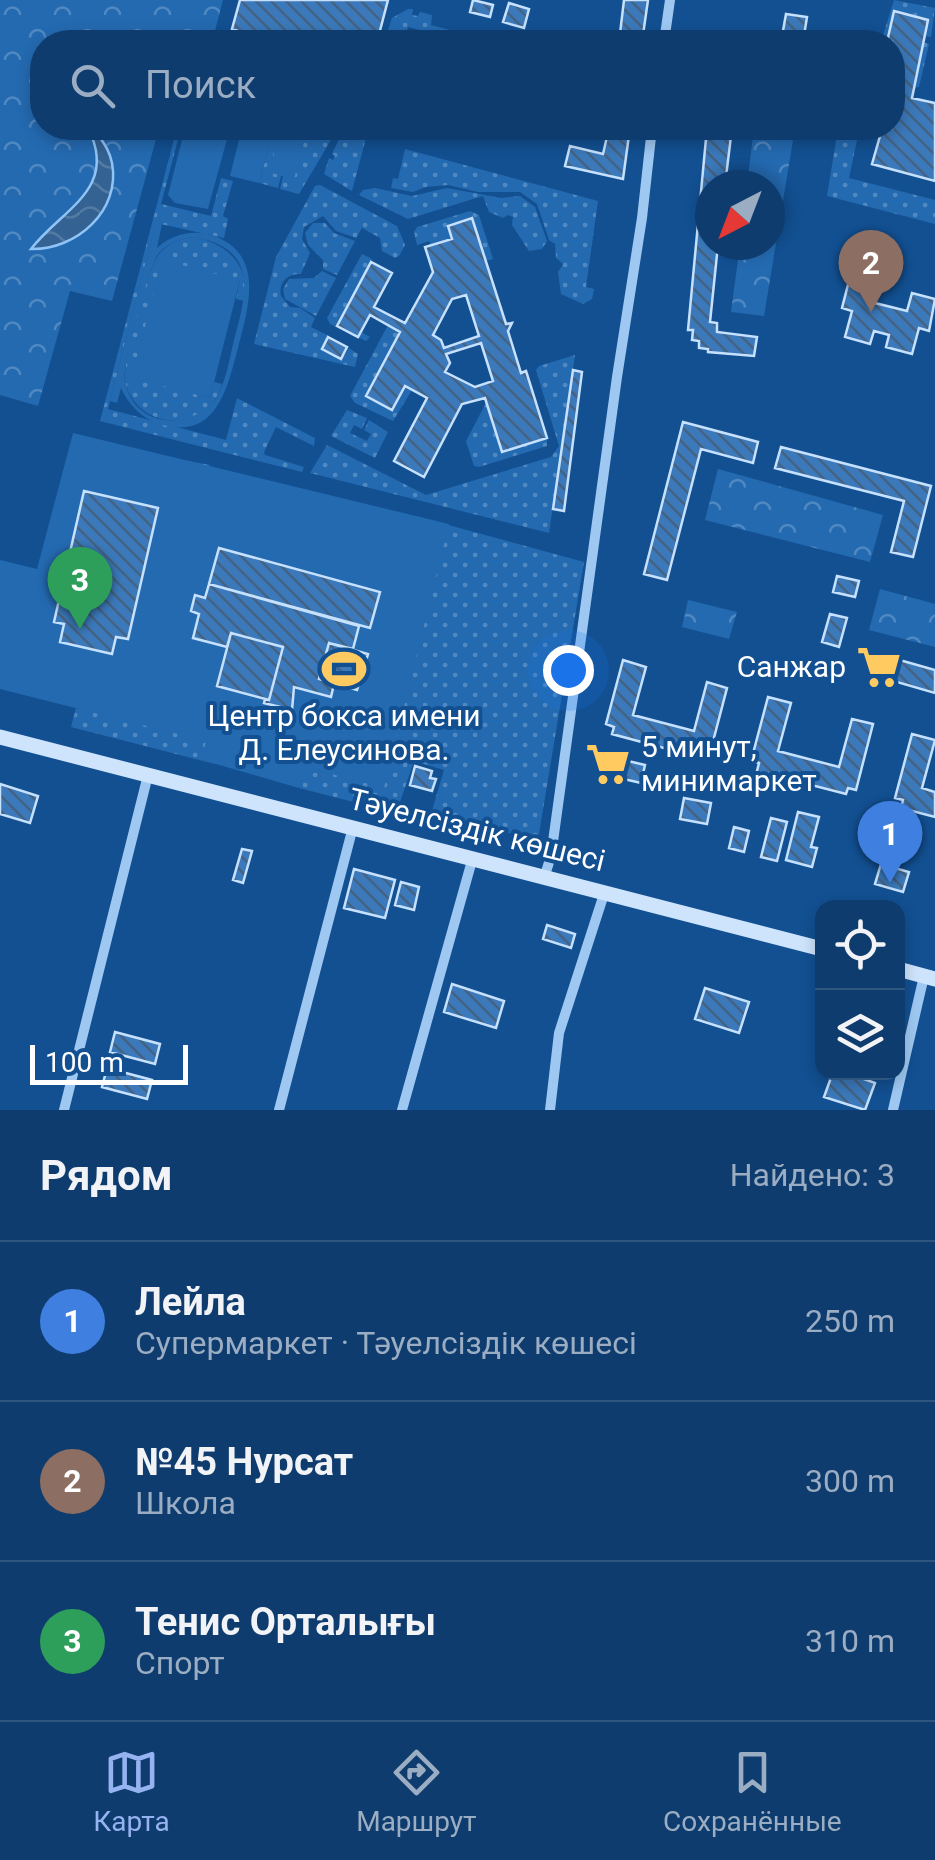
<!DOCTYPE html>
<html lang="ru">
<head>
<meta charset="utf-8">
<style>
  :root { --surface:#0e3c6e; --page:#174373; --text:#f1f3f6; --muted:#9badc2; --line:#2e5681; --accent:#95b2f1 }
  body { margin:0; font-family:Roboto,sans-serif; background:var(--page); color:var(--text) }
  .controls { position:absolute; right:30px; bottom:30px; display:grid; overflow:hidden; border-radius:20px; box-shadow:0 5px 15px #0003 }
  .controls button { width:90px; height:90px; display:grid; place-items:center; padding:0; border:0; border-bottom:2px solid var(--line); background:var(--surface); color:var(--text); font:50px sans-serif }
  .compass { position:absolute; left:695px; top:170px; width:90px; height:90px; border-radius:50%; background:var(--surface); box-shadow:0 5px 15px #0003; rotate:222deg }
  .scale { position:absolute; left:30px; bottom:25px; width:158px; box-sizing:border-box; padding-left:10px; border:5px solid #fff; border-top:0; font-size:28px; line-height:35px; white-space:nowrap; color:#fff; -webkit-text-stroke:8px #125092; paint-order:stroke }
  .you { position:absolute; left:568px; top:670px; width:35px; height:35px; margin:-25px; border:8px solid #fff; border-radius:50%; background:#1a73e8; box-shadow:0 0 0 15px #1a73e833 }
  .badge { display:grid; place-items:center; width:65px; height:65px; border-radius:50%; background:var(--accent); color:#fff; font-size:32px; font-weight:700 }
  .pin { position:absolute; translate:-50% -82px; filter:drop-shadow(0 2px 5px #0008) }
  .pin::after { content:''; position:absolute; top:52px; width:35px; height:30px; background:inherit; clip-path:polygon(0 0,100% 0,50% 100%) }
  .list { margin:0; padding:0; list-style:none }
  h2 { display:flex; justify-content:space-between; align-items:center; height:130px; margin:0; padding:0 40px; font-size:42px }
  h2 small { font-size:32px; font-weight:400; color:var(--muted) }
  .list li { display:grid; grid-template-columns:65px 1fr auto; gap:30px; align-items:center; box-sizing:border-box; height:160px; padding:0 40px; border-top:2px solid var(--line) }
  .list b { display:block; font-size:38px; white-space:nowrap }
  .list p { margin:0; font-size:32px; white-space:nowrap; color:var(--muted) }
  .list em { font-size:32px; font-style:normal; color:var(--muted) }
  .icon { flex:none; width:55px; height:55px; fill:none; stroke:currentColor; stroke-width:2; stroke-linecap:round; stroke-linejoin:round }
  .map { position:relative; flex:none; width:935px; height:1110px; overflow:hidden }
  .search { position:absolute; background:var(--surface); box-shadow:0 5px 15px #0003; left:30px; right:30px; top:30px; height:110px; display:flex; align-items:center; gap:25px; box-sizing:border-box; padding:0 35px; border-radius:40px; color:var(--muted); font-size:38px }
  .sheet { height:610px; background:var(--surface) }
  nav { display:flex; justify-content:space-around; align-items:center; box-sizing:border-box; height:140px; border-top:2px solid var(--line); background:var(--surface); font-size:28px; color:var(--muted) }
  nav a { display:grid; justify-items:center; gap:5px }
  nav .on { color:var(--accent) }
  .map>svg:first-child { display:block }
  .grass { fill:url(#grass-dots) }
  .park { fill:url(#park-crowns) }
  .pitch { fill:#246ab1; fill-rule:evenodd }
  .water { fill:url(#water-waves); stroke:#90c4f6; stroke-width:2.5 }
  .building { fill:url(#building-back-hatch); stroke:#c6e1fd; stroke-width:2.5; fill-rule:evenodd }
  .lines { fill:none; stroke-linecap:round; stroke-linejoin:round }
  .minor { stroke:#9ec8f2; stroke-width:10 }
  .secondary { stroke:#cde4fc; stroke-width:15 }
  .labels { text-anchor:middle; stroke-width:8; stroke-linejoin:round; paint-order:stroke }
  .poi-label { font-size:30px; fill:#fff; stroke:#125092; text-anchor:end }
  .street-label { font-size:30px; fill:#fff; stroke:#125092 }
</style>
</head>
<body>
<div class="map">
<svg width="935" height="1110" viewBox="0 0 935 1110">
  <defs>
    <pattern id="grass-dots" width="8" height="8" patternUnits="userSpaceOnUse" patternTransform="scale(2.5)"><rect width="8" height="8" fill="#246ab1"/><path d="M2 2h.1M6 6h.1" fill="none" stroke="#5088c1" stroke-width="1.8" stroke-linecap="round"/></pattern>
    <pattern id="park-crowns" width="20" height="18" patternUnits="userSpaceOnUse" patternTransform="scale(2.5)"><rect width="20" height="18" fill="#246ab1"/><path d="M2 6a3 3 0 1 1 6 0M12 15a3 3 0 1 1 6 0" fill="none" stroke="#5088c1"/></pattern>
    <pattern id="water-waves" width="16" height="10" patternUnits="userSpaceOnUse" patternTransform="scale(2.5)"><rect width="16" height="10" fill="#346292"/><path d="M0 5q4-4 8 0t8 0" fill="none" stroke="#527aa2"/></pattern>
    <pattern id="building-back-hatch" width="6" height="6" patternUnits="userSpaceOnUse" patternTransform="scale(2.5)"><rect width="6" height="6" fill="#3b79ba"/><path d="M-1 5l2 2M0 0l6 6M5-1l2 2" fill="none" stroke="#446283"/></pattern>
  </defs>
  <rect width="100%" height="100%" fill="#125092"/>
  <path class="grass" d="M894 0 935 8 931 37 925 36 924 42 929 44 919 87 914 88 928 20 894 11 887 42H881Z
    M408 9H413L412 15 418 16 420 12 432 15 431 25 496 42H468L444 36 442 42H417L420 30 408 27 403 42H384L392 18Z
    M177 128H181L161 204 211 216 221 178 233 181 223 216 228 219 224 238 156 223 108 409 226 440 237 398 315 438 314 446 276 427 264 452 265 455 304 467 302 472 100 421Z
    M274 128H327L366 138 352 191 324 174 329 158 333 160 335 156 332 154 340 137 335 133 299 194 280 189 283 176 294 179 269 173 281 176 278 188 259 183Z
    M837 135 857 140 849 178 935 200V224L827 196Z
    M405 149 598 201 586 287 594 289 592 299 583 304 561 294 558 272 563 264 556 258 555 244 549 240 537 204 520 192H478L448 185 426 187 413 192 391 188 393 178 398 179Z
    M320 185 397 226 405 245 399 256 395 258 382 251 380 238 362 228 356 238 336 231 323 216 304 227 302 239 310 253 301 274C288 273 278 282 281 296L290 307 300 308 315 318 311 327 329 336 323 348 345 355 349 348 358 354 355 367 254 344 276 257 315 186Z
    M375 188 412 196 447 188 501 198 520 196 535 207 547 241 542 249 529 251 512 225 513 217 508 215 503 218 489 212 483 196 408 219 359 195 363 190Z
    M470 211 479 215 493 259 486 261 472 219 448 226 452 239 431 245 429 241 417 245 414 232 417 227Z
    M313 223H325L334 233 355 241 337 275 323 269V260L308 245 305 233Z
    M194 237C227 243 251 266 244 301L236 299 240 280 133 377 210 398 214 382 222 384C209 433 140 432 126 385 120 367 147 267 160 253 169 243 181 239 194 237Z
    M362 254 372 259 338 326 358 337 361 332 370 337 366 341 330 324 327 318Z
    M322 271 336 278 316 316 285 299 283 289 289 279 314 278Z
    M388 325 400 332 366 396 392 410 405 386 412 390 393 421 355 403 350 396Z
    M575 355 549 533 310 473 327 445 426 495 551 457 559 446 536 370 539 366Z
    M486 403 502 452 547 438V446L479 467 474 466 466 441Z
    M347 410 367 418 362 429 354 425 350 433 367 441 371 434 364 430 369 420 388 432 375 458 331 436Z
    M183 460 210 465 220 740 215 764 71 727 76 708 145 724Z
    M419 517 584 562 538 840 431 814 444 770 414 761 399 805 376 799 369 806 299 788 314 724Z"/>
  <path class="park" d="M0 0H223L212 42H42V128H159L112 301 70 291 38 406 0 395Z
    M754 128 794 134 764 316 731 312 740 245H770V185H747Z
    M718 469 883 515 870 562 705 520Z
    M880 589 935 604V647L869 630Z
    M688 600 737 612 729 639 682 627Z"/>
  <path class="pitch" d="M185 128H230L208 209 175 203 168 195Z
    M242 128H274L259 183 230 176Z
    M281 128 306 135 294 179 269 172Z
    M156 222 162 224 157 248C172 234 194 229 214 236 264 254 249 305 239 344 228 385 218 442 160 424 141 418 129 405 121 388L117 403 110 401ZM194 237C259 249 247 292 234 340 229 360 226 383 215 400 188 432 133 427 125 381 122 365 149 265 159 253 168 243 181 239 194 237Z
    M162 260 240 280 210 398 132 378Z
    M73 433 449 524 384 788 305 767 299 788 202 760 206 741 0 689V560L37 569Z"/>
  <path class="water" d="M88 128H94C101 140 109 148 112 163 121 211 76 250 31 249 62 209 119 189 88 128Z"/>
  <path class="building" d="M240 0H388L377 42H252L253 36 232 29Z
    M473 0 493 5 490 17 470 12Z
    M624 0H648L642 42H619Z
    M509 3 529 9 524 28 503 22Z
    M894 11 928 20 912 98 935 103V181L872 164 880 136 873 128H892V42H887Z
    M786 14 807 17 803 42H781Z
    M609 128H630L623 179 565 166 570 146 603 154Z
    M707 128H732L725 185H710V245H718L710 322 717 323V332L757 337 754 356 708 352V349L699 348V341L692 340 693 330H688Z
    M472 218 506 324 512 323 508 331 521 373 526 371 547 438 502 452 485 398 462 404 424 477 394 461 427 398 405 386 392 410 366 396 400 332 370 315 358 337 337 326 371 262 392 273 374 307 405 323 433 272 425 247 452 239 448 226ZM466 295 479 336 444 348 441 340 433 335 452 299ZM481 343 493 381 475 387 445 372 450 363 446 354Z
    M850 277 876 284 871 302 907 311 912 293 935 299 929 331 919 328 912 354 886 347 889 335 874 331 870 344 845 337 852 311 842 308Z
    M328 337 347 347 341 359 322 349Z
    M573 370 582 372 564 511 553 509Z
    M683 422 758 442 753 463 701 449 667 580 644 574Z
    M781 447 931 486 913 557 891 552 904 501 775 468Z
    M84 491 158 508 128 639 116 637 112 654 60 642 64 624 54 622Z
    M219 548 380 592 370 628 209 584Z
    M837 576 859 581 855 597 833 592Z
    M209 584 359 626 353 649 329 643 319 679 334 684 331 697 294 687 292 710 264 703 265 699 269 700 283 647 231 633 227 647 193 638 199 614 191 611 195 595 205 598Z
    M830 614 847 618 839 647 822 642Z
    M231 633 283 647 269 700 217 686Z
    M329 643 368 654 357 690 319 679Z
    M882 655 935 670V693L876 676Z
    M623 660 646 667 633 715 694 731 707 682 727 688 710 753 702 751 701 758 612 734 614 727 606 724Z
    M768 697 791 703 778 751 839 767 852 719 873 724 856 790 848 788 846 794 757 771 759 763 751 761Z
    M912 734 935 740 922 788 935 792V817L901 808 903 800 895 798Z
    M603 755 645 765 641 783 598 773Z
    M415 766 432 771 430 778 436 779 432 791 410 785Z
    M0 784 38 796 30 823 0 814Z
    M684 798 711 803 707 824 680 819Z
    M798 812 819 817 811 847 817 848 812 867 786 860Z
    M771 818 787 822 777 861 761 857Z
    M734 827 749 831 744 852 729 848Z
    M874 829 912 838 909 853 871 844Z
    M242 849 252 851 243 883 233 880Z
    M881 864 909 872 903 892 875 884Z
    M354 869 395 880 385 918 344 908Z
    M401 882 419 887 414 910 395 905Z
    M547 925 575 934 571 948 543 939Z
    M452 984 504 1001 496 1028 444 1012Z
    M705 988 749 1002 739 1033 695 1019Z
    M115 1032 160 1044 155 1064 110 1052Z
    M107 1068 152 1080 147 1099 102 1087Z
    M833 1072H845L875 1083 865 1110 824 1097Z"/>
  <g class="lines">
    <path class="minor" d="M664 42 670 0
      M545 875 551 856 617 377 642 218 652 128
      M64 1110 148 775
      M279 1110 353 827
      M402 1110 473 857
      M550 1110 559 1033 605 891
      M893 1110 924 976"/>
    <path class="secondary" d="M0 737 822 949
      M898 969 935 979"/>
  </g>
  <defs>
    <g id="supermarket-bare" transform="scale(3.45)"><path d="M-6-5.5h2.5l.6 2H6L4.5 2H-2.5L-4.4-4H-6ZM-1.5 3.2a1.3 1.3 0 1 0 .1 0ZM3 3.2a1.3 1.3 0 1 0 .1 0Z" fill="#ffca60" stroke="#125092" stroke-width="2.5" paint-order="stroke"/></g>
    <g id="stadium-bare" transform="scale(3.45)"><path d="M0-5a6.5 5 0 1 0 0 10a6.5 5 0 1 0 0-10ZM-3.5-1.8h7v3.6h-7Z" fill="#ffca60" stroke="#125092" stroke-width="2.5" paint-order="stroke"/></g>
  </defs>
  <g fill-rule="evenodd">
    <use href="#supermarket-bare" x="879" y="667"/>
    <use href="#stadium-bare" x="344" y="669"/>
    <use href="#supermarket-bare" x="608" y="764"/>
  </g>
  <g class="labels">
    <g class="poi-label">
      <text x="846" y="677">Санжар</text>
      <text x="344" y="726" text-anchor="middle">Центр бокса имени<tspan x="344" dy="34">Д. Елеусинова.</tspan></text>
      <text x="641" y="757" text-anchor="start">5 минут,<tspan x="641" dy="34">минимаркет</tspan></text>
    </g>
    <g class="street-label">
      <text transform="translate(477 830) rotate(14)" y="10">Тәуелсіздік көшесі</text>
    </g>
  </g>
</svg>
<div class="controls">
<button><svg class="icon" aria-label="locate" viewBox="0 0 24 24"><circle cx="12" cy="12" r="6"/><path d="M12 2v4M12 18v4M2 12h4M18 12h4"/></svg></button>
<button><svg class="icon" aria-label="layers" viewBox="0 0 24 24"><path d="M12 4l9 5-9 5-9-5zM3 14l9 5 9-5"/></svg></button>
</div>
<svg class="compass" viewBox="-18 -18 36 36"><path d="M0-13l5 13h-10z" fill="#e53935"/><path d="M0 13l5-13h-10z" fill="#9badc2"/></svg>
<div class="scale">100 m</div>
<div class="you"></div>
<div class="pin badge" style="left:890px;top:883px;background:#3f7fe0">1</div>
<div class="pin badge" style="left:871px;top:312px;background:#8d6e63">2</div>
<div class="pin badge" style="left:80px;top:629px;background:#2e9e5b">3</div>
<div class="search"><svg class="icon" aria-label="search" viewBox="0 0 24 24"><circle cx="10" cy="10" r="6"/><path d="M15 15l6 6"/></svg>Поиск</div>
</div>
<section class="sheet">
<h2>Рядом<small>Найдено: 3</small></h2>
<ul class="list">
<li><span class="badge" style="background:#3f7fe0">1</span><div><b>Лейла</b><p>Супермаркет · Тәуелсіздік көшесі</p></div><em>250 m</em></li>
<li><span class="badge" style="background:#8d6e63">2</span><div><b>№45 Нурсат</b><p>Школа</p></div><em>300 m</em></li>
<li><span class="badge" style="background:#2e9e5b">3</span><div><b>Тенис Орталығы</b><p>Спорт</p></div><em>310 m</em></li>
</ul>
</section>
<nav>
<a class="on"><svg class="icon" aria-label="map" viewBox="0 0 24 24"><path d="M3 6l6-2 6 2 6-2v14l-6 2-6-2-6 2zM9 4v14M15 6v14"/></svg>Карта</a>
<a><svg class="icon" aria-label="directions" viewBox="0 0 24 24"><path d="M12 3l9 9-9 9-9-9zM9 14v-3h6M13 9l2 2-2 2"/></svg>Маршрут</a>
<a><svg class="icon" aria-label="saved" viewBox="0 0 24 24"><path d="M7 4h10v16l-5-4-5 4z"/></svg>Сохранённые</a>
</nav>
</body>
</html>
